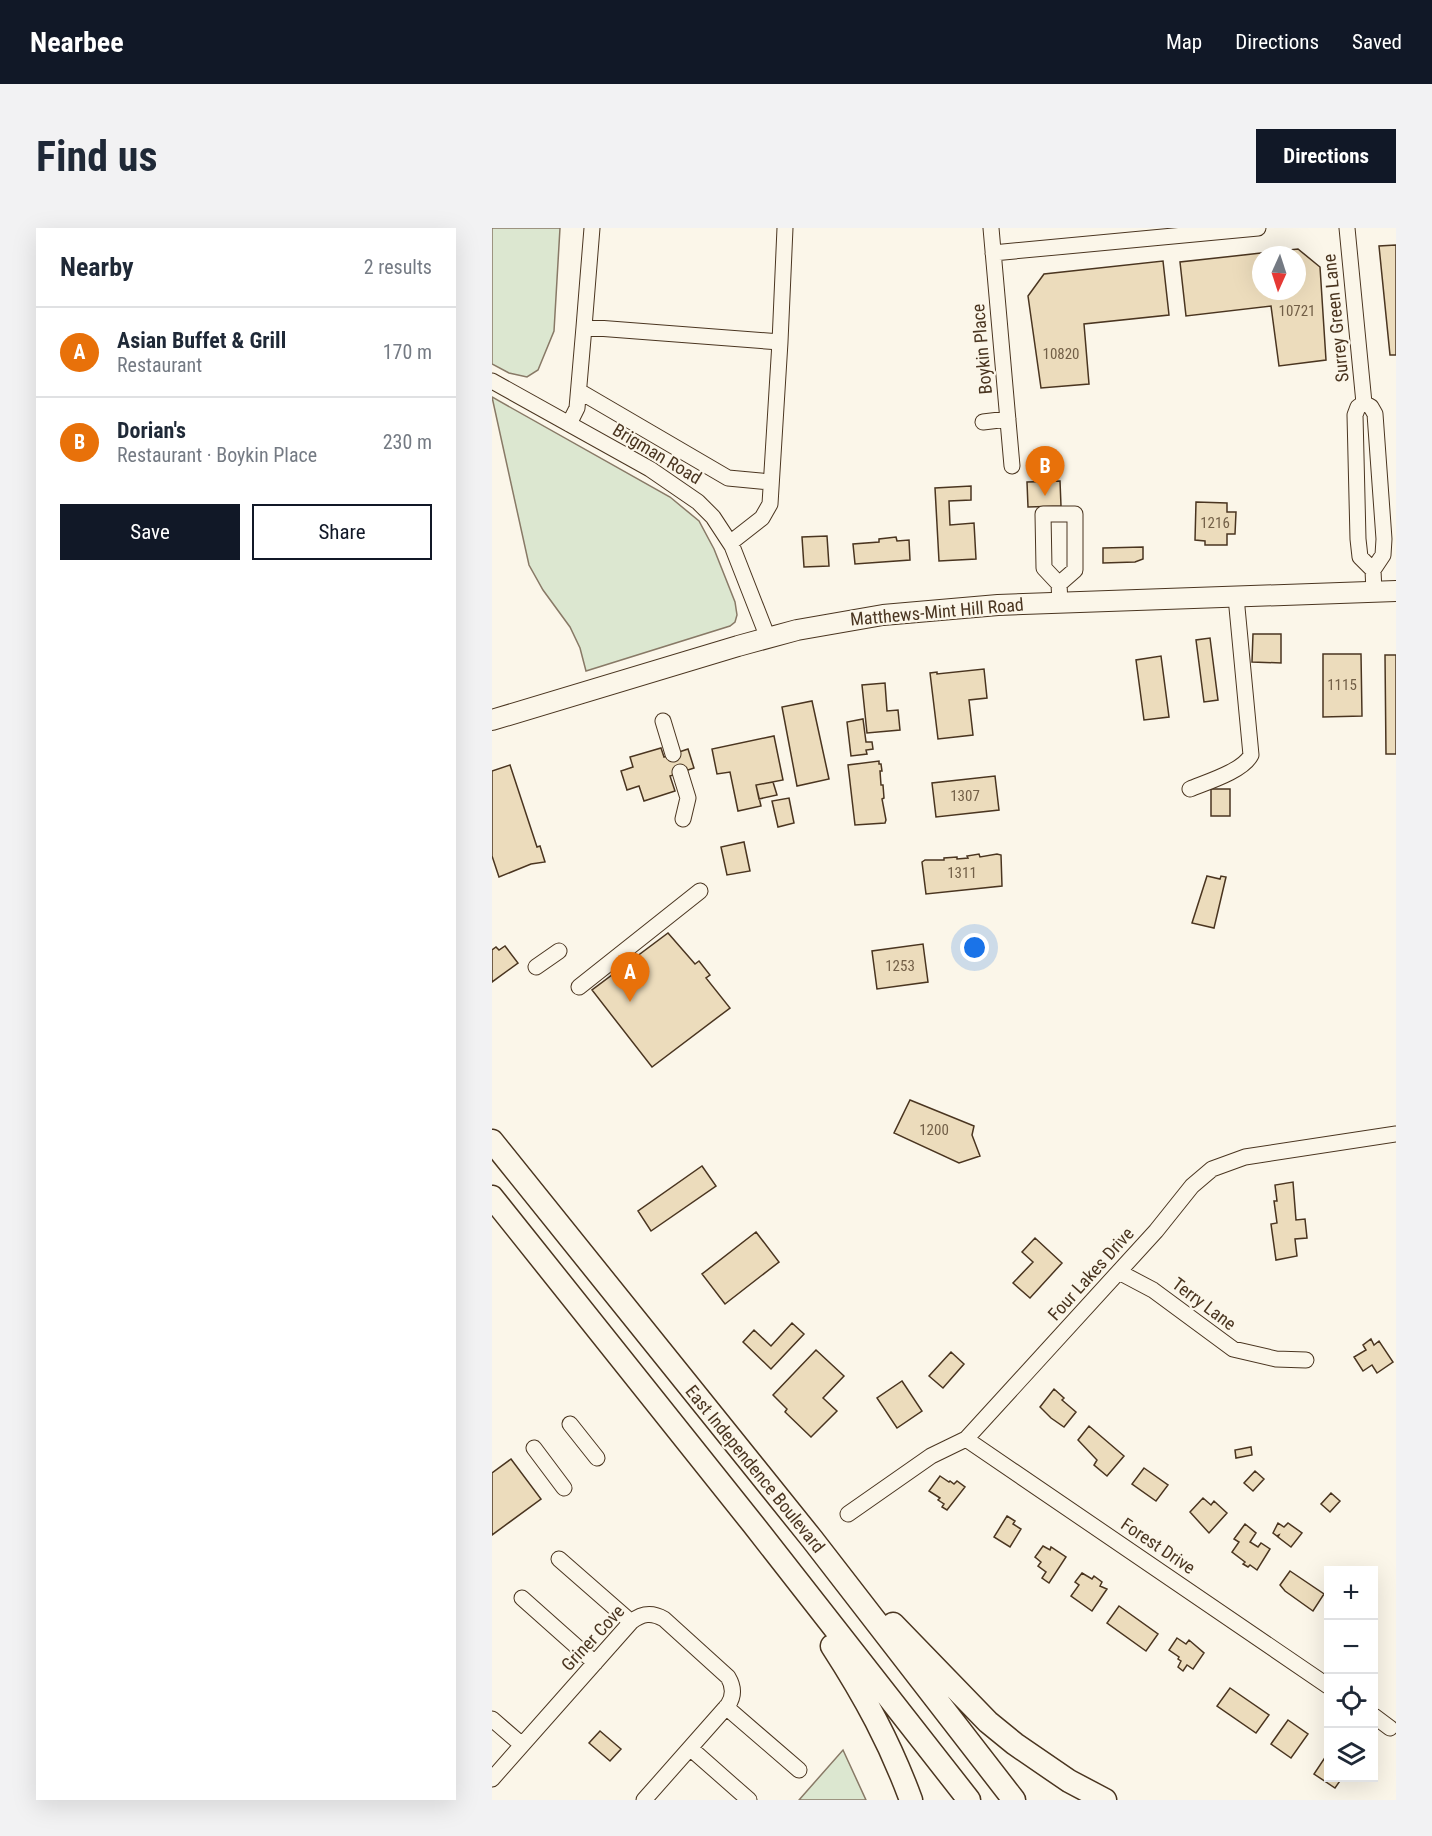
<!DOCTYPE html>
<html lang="en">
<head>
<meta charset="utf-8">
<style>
  :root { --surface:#fff; --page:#f2f2f3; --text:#1f2937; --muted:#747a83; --line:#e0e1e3; --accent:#111827 }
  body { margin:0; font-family:"Roboto Condensed",sans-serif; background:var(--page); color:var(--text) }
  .controls { position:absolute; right:18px; bottom:18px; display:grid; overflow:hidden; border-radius:0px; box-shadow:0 6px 24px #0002 }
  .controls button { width:54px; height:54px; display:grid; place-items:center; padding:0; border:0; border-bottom:2px solid var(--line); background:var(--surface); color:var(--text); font:30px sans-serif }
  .compass { position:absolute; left:760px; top:18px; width:54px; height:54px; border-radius:50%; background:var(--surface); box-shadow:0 6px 24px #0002; rotate:183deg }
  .you { position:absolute; left:483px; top:720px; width:21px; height:21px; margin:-15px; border:4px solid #fff; border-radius:50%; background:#1a73e8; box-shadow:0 0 0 9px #1a73e833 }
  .badge { display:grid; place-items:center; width:39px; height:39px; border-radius:50%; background:var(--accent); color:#fff; font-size:20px; font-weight:700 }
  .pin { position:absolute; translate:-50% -50px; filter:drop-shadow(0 2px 3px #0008) }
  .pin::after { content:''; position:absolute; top:32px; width:21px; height:18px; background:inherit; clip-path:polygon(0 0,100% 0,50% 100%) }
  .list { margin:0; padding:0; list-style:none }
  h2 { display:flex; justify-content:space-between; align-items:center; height:78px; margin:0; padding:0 24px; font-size:26px }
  h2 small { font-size:20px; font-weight:400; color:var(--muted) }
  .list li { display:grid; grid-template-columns:39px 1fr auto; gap:18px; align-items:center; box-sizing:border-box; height:90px; padding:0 24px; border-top:2px solid var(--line) }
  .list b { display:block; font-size:22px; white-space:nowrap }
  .list p { margin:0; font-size:20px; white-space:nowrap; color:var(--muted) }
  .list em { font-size:20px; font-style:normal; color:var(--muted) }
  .actions { display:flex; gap:12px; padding:18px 24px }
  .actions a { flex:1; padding:14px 0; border:2px solid var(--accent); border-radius:0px; text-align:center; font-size:21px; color:var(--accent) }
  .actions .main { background:var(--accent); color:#fff }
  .icon { flex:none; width:33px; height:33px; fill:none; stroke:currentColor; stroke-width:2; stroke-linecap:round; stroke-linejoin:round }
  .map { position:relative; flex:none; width:904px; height:1572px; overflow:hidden; border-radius:0px }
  header { display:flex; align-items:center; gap:36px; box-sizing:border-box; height:84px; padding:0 30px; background:var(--accent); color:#fff }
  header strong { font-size:28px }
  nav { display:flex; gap:33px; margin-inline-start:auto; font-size:21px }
  .intro { display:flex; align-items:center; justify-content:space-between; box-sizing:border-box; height:144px; padding:0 36px }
  h1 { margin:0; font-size:42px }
  .button { padding:15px 27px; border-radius:0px; background:var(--accent); color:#fff; font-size:21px; font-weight:700 }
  main { display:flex; gap:36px; padding:0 36px }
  aside { flex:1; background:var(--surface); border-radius:0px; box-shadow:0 6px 24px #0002 }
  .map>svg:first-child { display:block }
  .green { fill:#dce7d0; stroke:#887966; stroke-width:1.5 }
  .building { fill:#ecdcbc; stroke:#4a3520; stroke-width:1.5; fill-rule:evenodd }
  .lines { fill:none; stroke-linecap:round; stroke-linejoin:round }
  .minor-casing { stroke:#4a3520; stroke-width:17 }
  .major-casing { stroke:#4a3520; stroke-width:22 }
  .highway-casing { stroke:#4a3520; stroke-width:25 }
  .minor { stroke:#fbf6e9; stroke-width:15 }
  .major { stroke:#fbf6e9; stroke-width:20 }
  .highway { stroke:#fbf6e9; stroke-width:22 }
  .labels { text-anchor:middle; stroke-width:4.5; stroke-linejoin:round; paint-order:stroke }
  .number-label { font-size:15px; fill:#725f47 }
  .street-label { font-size:18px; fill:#4a3520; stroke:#fbf6e9 }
</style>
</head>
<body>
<header>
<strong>Nearbee</strong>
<nav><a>Map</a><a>Directions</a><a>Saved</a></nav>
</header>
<div class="intro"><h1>Find us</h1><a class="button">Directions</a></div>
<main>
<aside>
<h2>Nearby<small>2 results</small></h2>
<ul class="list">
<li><span class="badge" style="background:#e8710a">A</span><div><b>Asian Buffet &amp; Grill</b><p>Restaurant</p></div><em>170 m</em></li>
<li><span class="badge" style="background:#e8710a">B</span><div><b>Dorian's</b><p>Restaurant · Boykin Place</p></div><em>230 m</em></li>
</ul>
<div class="actions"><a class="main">Save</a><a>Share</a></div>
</aside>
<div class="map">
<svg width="904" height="1572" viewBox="0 0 904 1572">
  <rect width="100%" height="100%" fill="#fbf6e9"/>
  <path class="green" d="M0 0H68L62 103 46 142 35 149 17 145 0 136Z
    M0 169 178 269 207 293 222 321 243 374 245 387 243 394 238 398 94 443 88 420 78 399 51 362 37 337Z
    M351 1522 374 1572H307Z"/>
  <path class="building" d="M904 17V127H898L887 18Z
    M806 21 828 39 834 132 787 138 779 78 694 88 688 34ZM769 27H805V63H769Z
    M671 33 677 87 592 96 597 156 549 160 536 68 552 46Z
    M568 253 569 278 536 279 535 254Z
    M479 258V272L457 273 458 297 482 295 484 331 447 333 443 260Z
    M704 274 735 275V284H744L743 306H735V317H713V313L703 312Z
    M335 308 337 338 312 339 310 309Z
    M404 309 405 313 417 312 418 332 363 336 361 316 387 314V311Z
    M651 319V331L643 334 611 335V320Z
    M761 406H789V435L760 434Z
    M718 410 726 472 712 474 704 412Z
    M831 426H869L870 488 831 489Z
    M893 427H904V526H894Z
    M669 428 677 489 652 492 644 432Z
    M492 441 495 470 477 472 481 507 446 511 438 445 445 444V446Z
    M393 455 395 483 406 482 408 502 375 505 370 457Z
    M320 473 337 551 305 558 290 479Z
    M371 491 374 514H380L381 521 374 522 375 526 359 528 355 494Z
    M282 508 291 552 264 557 269 578 246 583 238 544 225 546 220 521Z
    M169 520 172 529 196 521 202 540 178 548 183 563 152 573 147 558 135 562 129 543 141 539 138 529Z
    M387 533V536H389L390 543H388L389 557H391L392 570 390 571 394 592 393 595 363 597 356 537Z
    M18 537 45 619 48 618 53 634 39 636 7 649 0 628V543Z
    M503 548 507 582 444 589 440 555Z
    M281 554 285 567 267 571 264 557Z
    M719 561H738V588H719Z
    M297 570 302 595 286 599 280 573Z
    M252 614 258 643 235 647 229 619Z
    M487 626 488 629 505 626 509 627 510 658 434 666 430 634 433 632H452V630L465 629V631L476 630 475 628Z
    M715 648 728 651 729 648 734 649 722 700 700 695Z
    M176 705 203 736 207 733 218 747 214 750 238 780 160 839 100 762Z
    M431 716 436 754 385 761 380 723Z
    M13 718 26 735 0 754V722L4 719 7 722Z
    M418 872 482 898 480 907 488 928 467 935 402 905Z
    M210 938 224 958 159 1003 146 983Z
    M801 954 804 992 813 991 815 1010 803 1011 805 1028 784 1032 779 996 785 995 782 973H785L783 957Z
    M264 1004 287 1034 233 1076 210 1046Z
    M543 1010 570 1035 538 1070 521 1055 541 1034 530 1024Z
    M300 1095 312 1106 279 1141 251 1114 262 1102 279 1118Z
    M879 1111 882 1117 887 1113 901 1134 885 1145 880 1137 871 1143 862 1129 874 1122 871 1117Z
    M324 1122 352 1148 331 1170 345 1183 319 1209 293 1184 295 1181 281 1167Z
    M459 1124 472 1136 451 1160 437 1148Z
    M410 1153 430 1183 405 1200 385 1170Z
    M562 1161 572 1170 570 1172 584 1184 572 1199 559 1190 548 1179Z
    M597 1198 632 1228 615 1248 602 1237 605 1232 586 1212Z
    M759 1219 760 1227 744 1230 743 1222Z
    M19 1231 49 1271 0 1307V1245Z
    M652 1240 676 1257 664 1273 640 1256Z
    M763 1243 772 1251 761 1263 752 1255Z
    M448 1248 457 1254 458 1253 462 1256 465 1253 473 1259 455 1282 450 1279 452 1276 446 1272 448 1270 437 1263Z
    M839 1265 848 1273 838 1284 829 1276Z
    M711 1270 719 1277 722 1273 735 1285 717 1305 698 1284Z
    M515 1288 523 1293 521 1296 529 1301 518 1319 502 1309Z
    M786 1295 792 1299 796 1295 810 1305 799 1319 786 1309 787 1307 785 1308 781 1305Z
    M753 1296 764 1305 758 1314 766 1319 769 1315 778 1321 765 1342 758 1337 756 1339 751 1336 753 1334 740 1324 747 1314 742 1311Z
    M551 1318 558 1322 559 1319 574 1329 557 1355 550 1350 554 1344 546 1338 549 1334 543 1329Z
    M798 1343 832 1366 821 1383 793 1363 788 1357Z
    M590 1345 600 1351 602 1348 610 1354 608 1358 615 1361 600 1383 579 1368 587 1357 583 1354Z
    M627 1378 666 1406 654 1423 615 1395Z
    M685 1410 694 1416 697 1412 712 1425 701 1441 695 1437 691 1443 686 1439 689 1433 686 1431 687 1429 677 1422Z
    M738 1460 777 1487 764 1505 725 1478Z
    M796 1492 816 1506 799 1530 779 1516Z
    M108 1503 129 1521 118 1533 97 1515Z
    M836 1525V1550H850L843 1560 822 1546Z"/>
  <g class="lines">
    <g class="minor-casing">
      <path id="minor" d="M499 0 520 238
        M855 0 872 175
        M501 25 766 0
        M92 99 100 0
        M288 114 293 0
        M0 153 158 241 206 274 221 289 240 318 276 410
        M87 163 236 250 279 254
        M872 175 879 179 883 186 892 311 891 327 881 342 882 364
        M872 175 866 179 863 187 866 311 868 329 881 342
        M491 194 516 191
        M77 196 85 180 92 99 288 114 278 276 270 290 238 315
        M567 356 583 342V286H551L552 340 567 356 568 375
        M171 493 181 526
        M188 544 196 570 191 591
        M698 561C715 554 751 543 759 527L744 369
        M44 739 67 723
        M87 759 208 663
        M627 1044 661 1062 741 1121 784 1131 814 1132
        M78 1196 105 1230
        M474 1211 836 1458
        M42 1220 72 1260
        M356 1286 439 1228 474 1211 664 1003 700 958 720 941 753 929 904 906
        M67 1331 139 1394
        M30 1370 103 1435
        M234 1479 307 1542
        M882 1488 898 1500
        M0 1491 30 1517
        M198 1520 257 1572
        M0 1551 139 1394C150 1385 160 1384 172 1391L236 1449C242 1459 242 1468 236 1477L152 1572"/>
    </g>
    <g class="major-casing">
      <path id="major" d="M0 492 246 418 305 402 391 387 506 377 904 363"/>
    </g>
    <g class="highway-casing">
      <path id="highway" d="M0 913 320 1311 522 1572
        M0 969 261 1296 477 1572
        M401 1396 496 1494 523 1516 577 1553 613 1572
        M340 1418C373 1469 398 1515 419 1572"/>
    </g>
    <use href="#minor" class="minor"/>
    <use href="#major" class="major"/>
    <use href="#highway" class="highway"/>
  </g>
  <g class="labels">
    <g class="number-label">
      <text x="805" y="88">10721</text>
      <text x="569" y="131">10820</text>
      <text x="723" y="300">1216</text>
      <text x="850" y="462">1115</text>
      <text x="473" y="573">1307</text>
      <text x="470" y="650">1311</text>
      <text x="408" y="743">1253</text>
      <text x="442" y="907">1200</text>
    </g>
    <g class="street-label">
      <text transform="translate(844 90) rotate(-96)" y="6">Surrey Green Lane</text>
      <text transform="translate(490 121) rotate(-95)" y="6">Boykin Place</text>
      <text transform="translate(165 226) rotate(31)" y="6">Brigman Road</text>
      <text transform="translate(445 384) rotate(-5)" y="6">Matthews-Mint Hill Road</text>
      <text transform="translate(599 1046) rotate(-48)" y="6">Four Lakes Drive</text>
      <text transform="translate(712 1076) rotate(37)" y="6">Terry Lane</text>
      <text transform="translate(263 1241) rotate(51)" y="6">East Independence Boulevard</text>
      <text transform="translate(666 1318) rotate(34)" y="6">Forest Drive</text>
      <text transform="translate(101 1410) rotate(-47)" y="6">Griner Cove</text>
    </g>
  </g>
</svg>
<div class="controls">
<button>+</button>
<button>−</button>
<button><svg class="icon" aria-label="locate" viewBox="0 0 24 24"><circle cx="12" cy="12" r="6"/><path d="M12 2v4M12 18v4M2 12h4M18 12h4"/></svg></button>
<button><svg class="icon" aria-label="layers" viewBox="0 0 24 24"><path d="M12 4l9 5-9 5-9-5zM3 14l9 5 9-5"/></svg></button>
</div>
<svg class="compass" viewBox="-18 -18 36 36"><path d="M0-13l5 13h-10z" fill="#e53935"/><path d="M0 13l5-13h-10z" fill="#747a83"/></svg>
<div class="you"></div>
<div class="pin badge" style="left:138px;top:774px;background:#e8710a">A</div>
<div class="pin badge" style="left:553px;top:268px;background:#e8710a">B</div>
</div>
</main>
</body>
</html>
